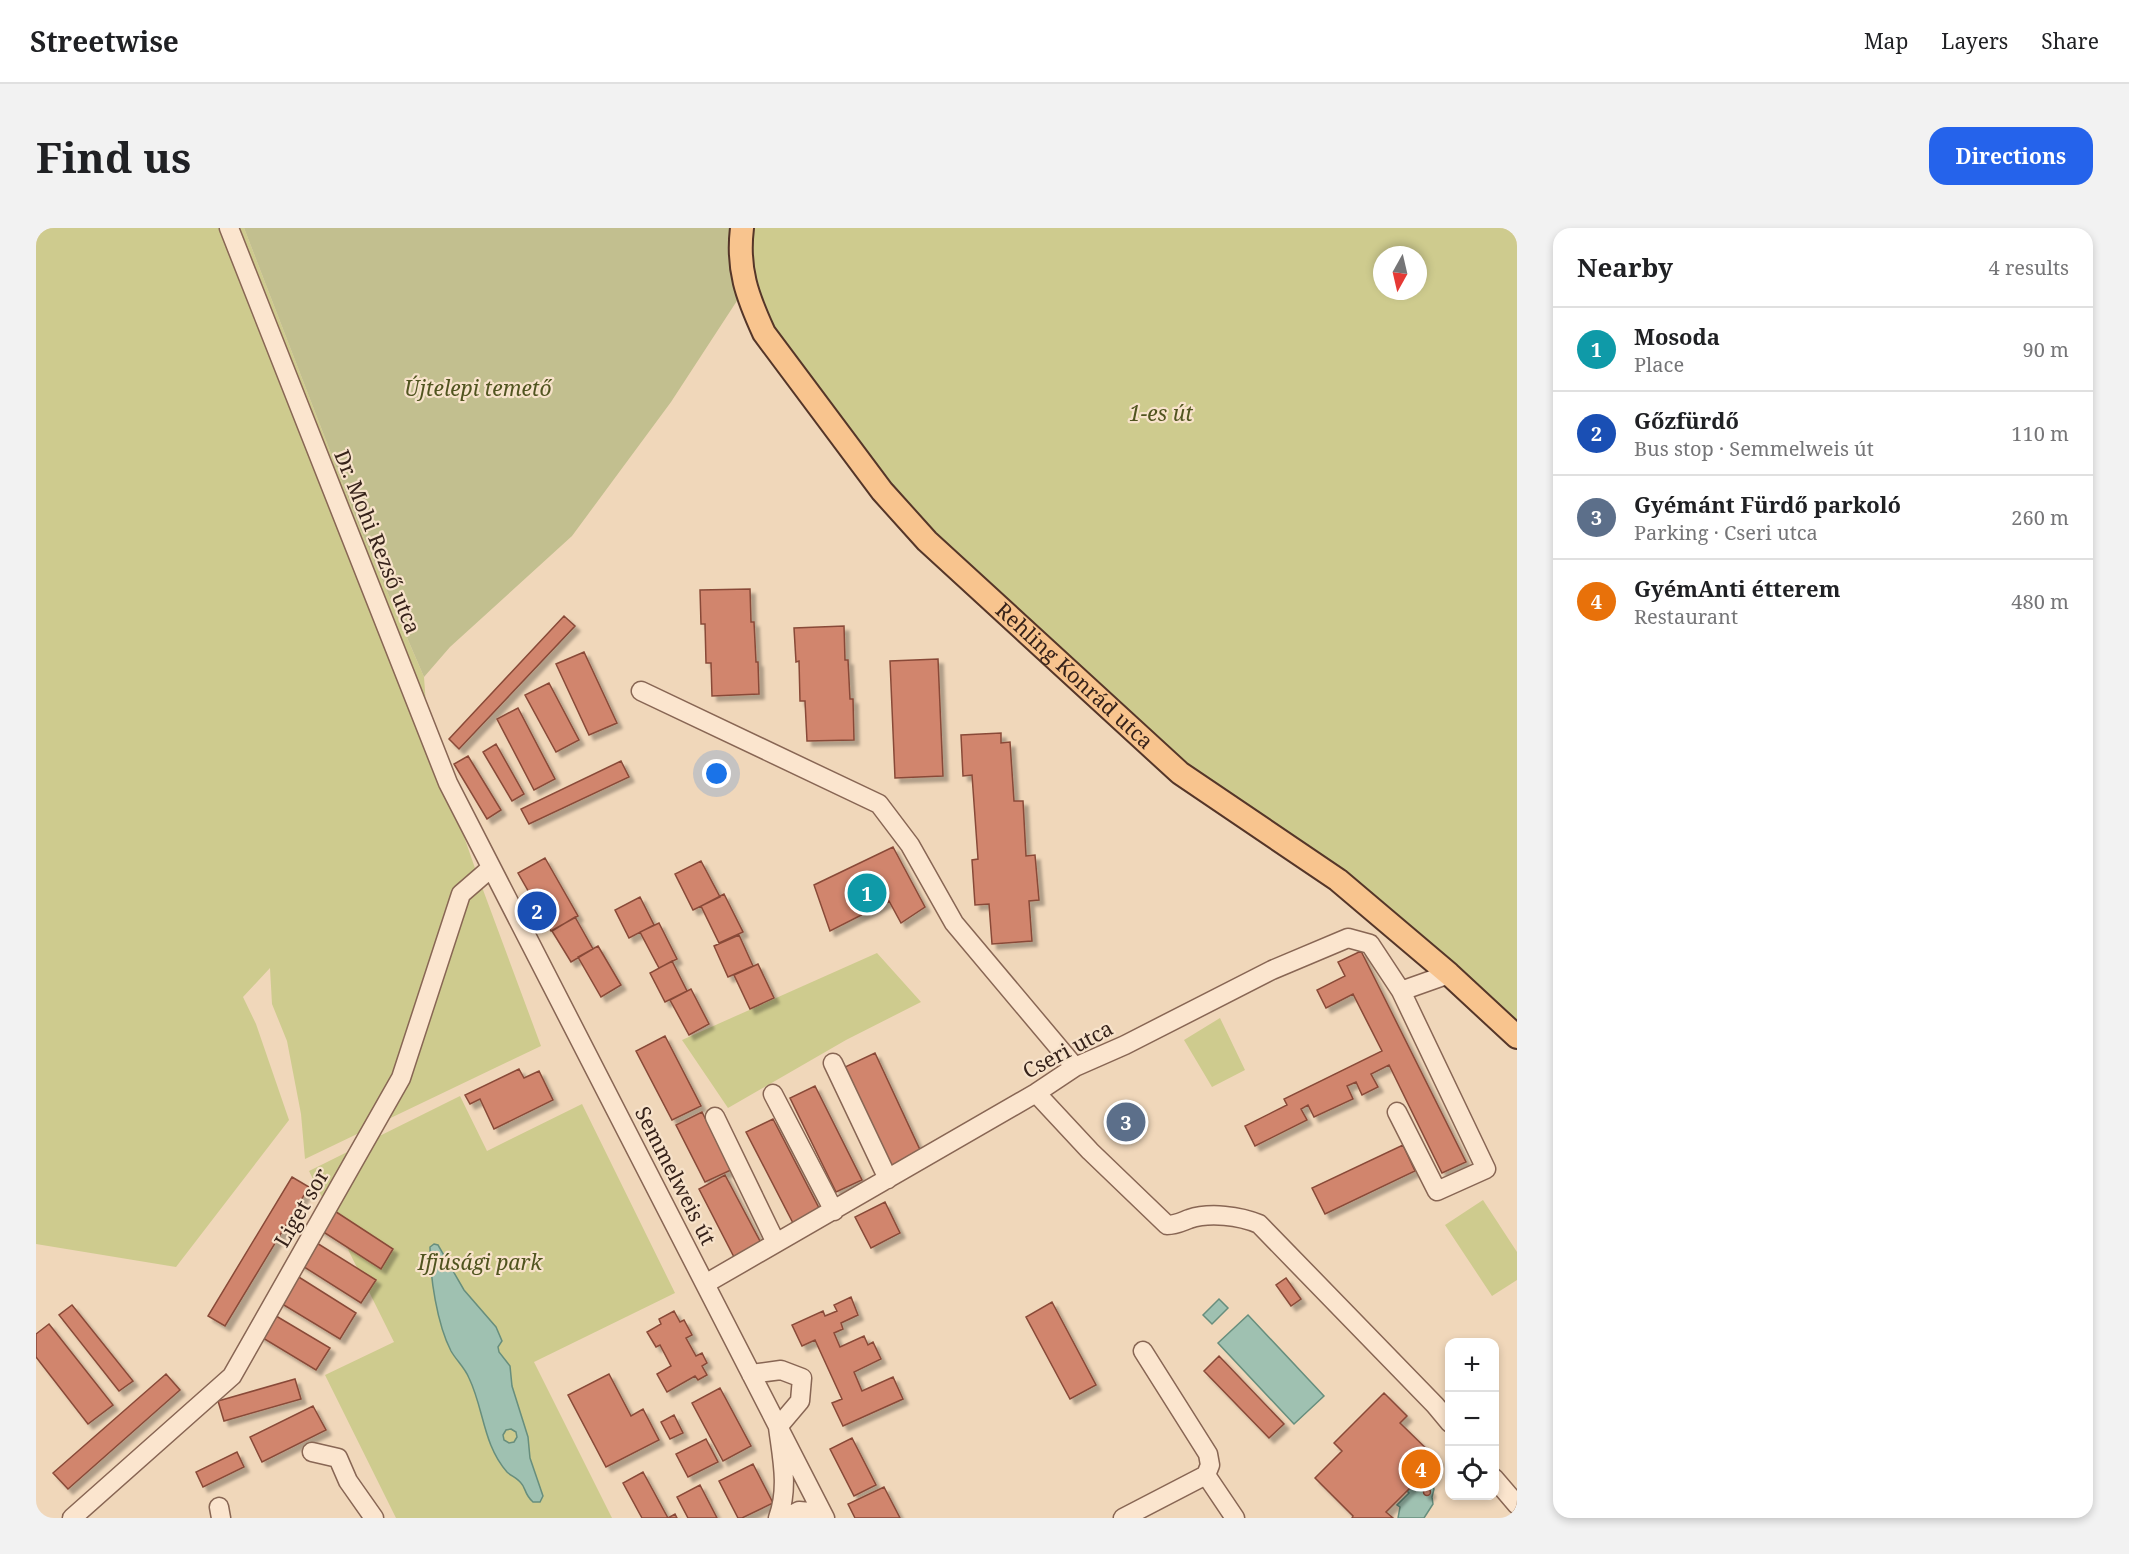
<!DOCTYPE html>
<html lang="en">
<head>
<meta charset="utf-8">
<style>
  :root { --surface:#fff; --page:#f2f2f2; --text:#202124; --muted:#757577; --line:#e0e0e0; --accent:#2563eb }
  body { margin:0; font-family:"Noto Serif",serif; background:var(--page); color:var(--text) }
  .controls { position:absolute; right:18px; bottom:18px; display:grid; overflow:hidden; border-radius:12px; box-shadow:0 3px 9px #0003 }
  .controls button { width:54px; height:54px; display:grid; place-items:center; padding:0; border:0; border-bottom:2px solid var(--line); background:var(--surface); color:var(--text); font:30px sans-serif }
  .compass { position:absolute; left:1337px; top:18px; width:54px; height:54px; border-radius:50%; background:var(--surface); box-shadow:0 3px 9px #0003; rotate:188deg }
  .you { position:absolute; left:681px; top:546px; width:21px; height:21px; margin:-15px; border:4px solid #fff; border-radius:50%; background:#1a73e8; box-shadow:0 0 0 9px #1a73e833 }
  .badge { display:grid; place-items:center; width:39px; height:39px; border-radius:50%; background:var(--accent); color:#fff; font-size:20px; font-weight:700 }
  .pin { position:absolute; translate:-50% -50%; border:3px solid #fff; box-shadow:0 2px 6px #0006 }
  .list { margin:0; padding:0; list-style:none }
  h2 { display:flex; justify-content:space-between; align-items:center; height:78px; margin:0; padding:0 24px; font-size:26px }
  h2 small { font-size:20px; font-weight:400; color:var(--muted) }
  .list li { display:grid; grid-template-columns:39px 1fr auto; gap:18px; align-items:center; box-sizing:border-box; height:84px; padding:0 24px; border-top:2px solid var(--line) }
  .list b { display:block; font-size:22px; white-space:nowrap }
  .list p { margin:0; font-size:20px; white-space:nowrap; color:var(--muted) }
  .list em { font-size:20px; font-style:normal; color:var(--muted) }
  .icon { flex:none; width:33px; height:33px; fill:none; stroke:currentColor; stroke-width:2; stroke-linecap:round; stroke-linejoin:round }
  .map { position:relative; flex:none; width:1481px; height:1290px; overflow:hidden; border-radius:18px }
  header { display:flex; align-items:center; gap:36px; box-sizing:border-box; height:84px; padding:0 30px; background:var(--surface); border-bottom:2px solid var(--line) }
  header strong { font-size:28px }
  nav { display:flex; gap:33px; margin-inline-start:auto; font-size:21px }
  .intro { display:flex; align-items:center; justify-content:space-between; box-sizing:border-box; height:144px; padding:0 36px }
  h1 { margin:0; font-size:42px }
  .button { padding:15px 27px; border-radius:18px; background:var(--accent); color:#fff; font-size:21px; font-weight:700 }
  main { display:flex; gap:36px; padding:0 36px }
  aside { flex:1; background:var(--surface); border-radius:18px; box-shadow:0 3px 9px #0003 }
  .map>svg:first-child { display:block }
  .green { fill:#cecb8e; fill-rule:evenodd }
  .cemetery { fill:#c2bf8f }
  .water { fill:#9fc1b1; stroke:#678e7d; stroke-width:1.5; fill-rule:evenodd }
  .building { fill:#d1856d; stroke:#894a38; stroke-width:1.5; filter:url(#shadow) }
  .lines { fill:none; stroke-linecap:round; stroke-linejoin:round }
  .minor-casing { stroke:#886654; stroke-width:21 }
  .major-casing { stroke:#553629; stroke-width:26 }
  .minor { stroke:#fbe5ce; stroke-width:18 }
  .major { stroke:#f8c48e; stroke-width:22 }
  .labels { text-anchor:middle; stroke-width:4.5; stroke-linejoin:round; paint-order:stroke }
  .park-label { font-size:21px; font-style:italic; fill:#50541f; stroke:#f7e2ca }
  .street-label { font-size:21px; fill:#36221a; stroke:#f7e2ca }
</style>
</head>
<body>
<header>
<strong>Streetwise</strong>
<nav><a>Map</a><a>Layers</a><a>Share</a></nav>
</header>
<div class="intro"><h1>Find us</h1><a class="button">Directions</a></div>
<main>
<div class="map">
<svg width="1481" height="1290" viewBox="0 0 1481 1290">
  <defs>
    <filter id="shadow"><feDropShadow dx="5" dy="5" stdDeviation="1.5" flood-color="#0004"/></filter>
  </defs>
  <rect width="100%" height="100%" fill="#f0d7ba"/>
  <path class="green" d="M0 0H208L323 298 388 449 392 505 440 643 505 818 269 931 265 886 251 813 236 776 234 740 207 769 220 796 253 892 140 1039 0 1016Z
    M706 0H1481V809L1208 589 891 313 728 105ZM1346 27H1382V63H1346Z
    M841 725 885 774 810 812 692 880 646 812Z
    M1184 790 1209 842 1176 859 1148 812Z
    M424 868 451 923 546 876 639 1065 498 1134 576 1290H360L289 1147 358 1114 273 943Z
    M1447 972 1481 1024V1052L1456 1068 1409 997Z"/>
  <path class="cemetery" d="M208 0H706L710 59 635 174 536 308 414 419 388 449 323 298Z"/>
  <path class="water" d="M398 1016 402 1017 428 1062 460 1099 466 1113 462 1119 463 1124 474 1138 476 1158 492 1209 494 1230 507 1268 504 1274H497C488 1266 490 1260 485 1255 481 1250 475 1248 471 1244 447 1217 448 1181 433 1150 429 1140 420 1132 415 1123 401 1096 394 1049 394 1019ZM475 1201 480 1204 481 1209 478 1214 473 1215 468 1212 467 1207 470 1202Z
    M1183 1071 1192 1080 1176 1096 1167 1087Z
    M1212 1087 1288 1168 1258 1196 1182 1115Z
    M1392 1255 1396 1256 1398 1261 1396 1269 1397 1276 1388 1290H1362L1364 1279 1361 1277 1373 1265 1371 1263 1378 1257 1383 1261Z"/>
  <path class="building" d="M714 361 715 394H718L720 434H722L723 466 676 468 675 435H670L669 396H665L664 362Z
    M528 388 539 398 423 521 413 511Z
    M808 398 809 432H812L814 471H817L818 512 771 513 769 473H764L763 433 760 434 758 400Z
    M548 424 581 495 553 507 520 436Z
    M902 431 907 548 859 550 854 433Z
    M513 455 543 512 520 524 489 467Z
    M482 480 519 551 498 562 461 491Z
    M965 505V515L974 514 978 573H987L990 628 999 627 1003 672 993 673 996 713 956 716 953 676 939 677 936 632 942 631 936 547 927 548 925 507Z
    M460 516 488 566 476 573 447 524Z
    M432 528 465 582 451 591 418 536Z
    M585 533 593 549 493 596 485 581Z
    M857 619 889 679 865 695 853 673 794 703 778 657Z
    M509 630 542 688 515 703 482 645Z
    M665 633 684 669 657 682 639 646Z
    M688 666 707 704 683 715 665 678Z
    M604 669 618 697 593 710 579 682Z
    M539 689 557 721 535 734 516 703Z
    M623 695 641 731 623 740 604 704Z
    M703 707 717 738 692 749 678 718Z
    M562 718 585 757 565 769 542 729Z
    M1325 723 1430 934 1406 945 1353 837 1335 846 1342 859 1326 867 1320 854 1311 858 1317 871 1278 889 1272 877 1265 881 1271 892 1219 918 1209 898 1251 877 1248 871 1346 823 1317 766 1290 780 1281 762 1309 748 1302 734Z
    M636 733 651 763 629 774 614 745Z
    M722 736 738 770 714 781 698 747Z
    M655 761 673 796 653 807 634 772Z
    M629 808 665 878 636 892 600 823Z
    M839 825 885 924 855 938 809 839Z
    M483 841 488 850 503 843 517 872 458 901 444 871 434 876 429 867Z
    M779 858 826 952 800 964 754 870Z
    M666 884 695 942 669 954 640 897Z
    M737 891 784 982 757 995 710 904Z
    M1367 917 1379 943 1289 986 1276 960Z
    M689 947 725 1015 698 1029 663 961Z
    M256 949 273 959 189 1098 172 1088Z
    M849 974 864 1005 835 1020 819 989Z
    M288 976 357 1021 345 1041 275 996Z
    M268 1007 340 1052 325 1075 254 1030Z
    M250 1041 320 1085 304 1111 233 1068Z
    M1250 1050 1265 1071 1255 1078 1240 1057Z
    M815 1069 822 1087 805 1095 807 1101 798 1105 804 1119 828 1108 832 1117 837 1114 845 1131 818 1144 826 1163 857 1149 867 1171 807 1198 796 1175 806 1171 779 1112 766 1118 756 1097 787 1083 789 1088 801 1083 798 1077Z
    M1016 1074 1060 1157 1034 1171 990 1089Z
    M36 1077 97 1153 83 1163 23 1087Z
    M225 1079 294 1120 280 1142 212 1101Z
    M638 1083 644 1094 648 1092 656 1107 650 1110 660 1128 666 1125 671 1135 666 1138 671 1147 662 1152 659 1148 631 1164 621 1146 635 1138 624 1117 620 1119 611 1104 625 1096 623 1091Z
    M13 1096 77 1177 52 1196 0 1129V1106Z
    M1183 1128 1248 1196 1233 1210 1168 1143Z
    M130 1146 144 1162 32 1261 17 1245Z
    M573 1146 595 1188 607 1181 623 1212 570 1239 532 1167Z
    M259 1151 265 1171 188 1193 182 1173Z
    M684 1160 715 1218 687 1233 656 1175Z
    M1348 1165 1371 1188 1364 1195 1402 1232 1350 1284 1357 1290H1316L1317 1288 1279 1250 1306 1223 1298 1215Z
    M277 1178 290 1202 226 1234 214 1209Z
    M638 1187 647 1205 634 1211 625 1194Z
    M816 1210 840 1257 818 1268 794 1221Z
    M670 1211 682 1234 652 1249 640 1226Z
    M201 1224 208 1239 167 1259 160 1244Z
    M717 1236 737 1275 706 1290H702L683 1253Z
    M607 1244 632 1290 639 1286 641 1290H606L587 1255Z
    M664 1257 681 1290H652L641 1269Z
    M848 1259 864 1290H819L812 1276Z
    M1387.5 1264a3.5 3.5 0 1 1 7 0a3.5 3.5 0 1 1-7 0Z"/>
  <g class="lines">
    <g class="minor-casing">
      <path id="minor" d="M193 0 412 555 789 1290
        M605 463 843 576 874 617 918 695 1039 839
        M797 835 852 951
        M1000 865 1054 923 1131 997C1140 997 1145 994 1153 991 1174 984 1204 988 1223 996L1399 1177 1414 1195
        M737 866 798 983
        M1361 884 1401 963 1450 941 1365 763
        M679 889 740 1015
        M669 1056 1000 865 1039 839 1089 817 1236 742 1312 710 1334 716 1365 763 1413 746
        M1107 1123 1172 1226 1174 1237 1170 1247
        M715 1146 745 1142 766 1150 764 1173 742 1199C746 1230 753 1260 742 1290
        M276 1224 302 1230 312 1253 338 1290
        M1170 1247 1199 1290
        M1458 1250 1481 1277
        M183 1279 185 1290
        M36 1290 196 1148 365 850 425 666 455 640
        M750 1290 763 1283 786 1285
        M1087 1290 1170 1247"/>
    </g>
    <g class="major-casing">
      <g id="major">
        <path id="s1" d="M706 0C701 41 711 68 728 105L846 263 891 313 1144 545 1302 652 1413 746 1481 809"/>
      </g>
    </g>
    <use href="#minor" class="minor"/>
    <use href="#major" class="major"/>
  </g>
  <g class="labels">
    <g class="park-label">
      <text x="442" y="168">Újtelepi temető</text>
      <text x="1125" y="193">1-es út</text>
      <text x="444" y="1042">Ifjúsági park</text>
    </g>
    <g class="street-label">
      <text transform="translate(341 314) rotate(68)" y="7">Dr. Mohi Rezső utca</text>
      <text dy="7" stroke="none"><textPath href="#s1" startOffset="573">Rehling Konrád utca</textPath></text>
      <text transform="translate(1032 822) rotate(-28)" y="7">Cseri utca</text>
      <text transform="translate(639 948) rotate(63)" y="7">Semmelweis út</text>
      <text transform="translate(266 980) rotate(-60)" y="7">Liget sor</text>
    </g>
  </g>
</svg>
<div class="controls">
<button>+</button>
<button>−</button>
<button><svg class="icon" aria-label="locate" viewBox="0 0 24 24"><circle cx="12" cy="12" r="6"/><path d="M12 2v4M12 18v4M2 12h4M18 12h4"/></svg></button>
</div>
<svg class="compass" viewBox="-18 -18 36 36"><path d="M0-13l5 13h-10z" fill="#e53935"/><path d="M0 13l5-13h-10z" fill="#757577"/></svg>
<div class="you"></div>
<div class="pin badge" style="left:831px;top:665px;background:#0f9aa8">1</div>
<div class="pin badge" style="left:501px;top:683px;background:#1a4fb4">2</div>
<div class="pin badge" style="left:1090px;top:894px;background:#5c6f8a">3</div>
<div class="pin badge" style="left:1385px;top:1241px;background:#e8710a">4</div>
</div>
<aside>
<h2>Nearby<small>4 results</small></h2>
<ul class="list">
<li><span class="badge" style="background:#0f9aa8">1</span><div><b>Mosoda</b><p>Place</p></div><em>90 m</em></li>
<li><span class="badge" style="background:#1a4fb4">2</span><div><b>Gőzfürdő</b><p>Bus stop · Semmelweis út</p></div><em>110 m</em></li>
<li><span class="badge" style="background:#5c6f8a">3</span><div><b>Gyémánt Fürdő parkoló</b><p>Parking · Cseri utca</p></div><em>260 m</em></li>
<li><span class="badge" style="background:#e8710a">4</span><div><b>GyémAnti étterem</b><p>Restaurant</p></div><em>480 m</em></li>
</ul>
</aside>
</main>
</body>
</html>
